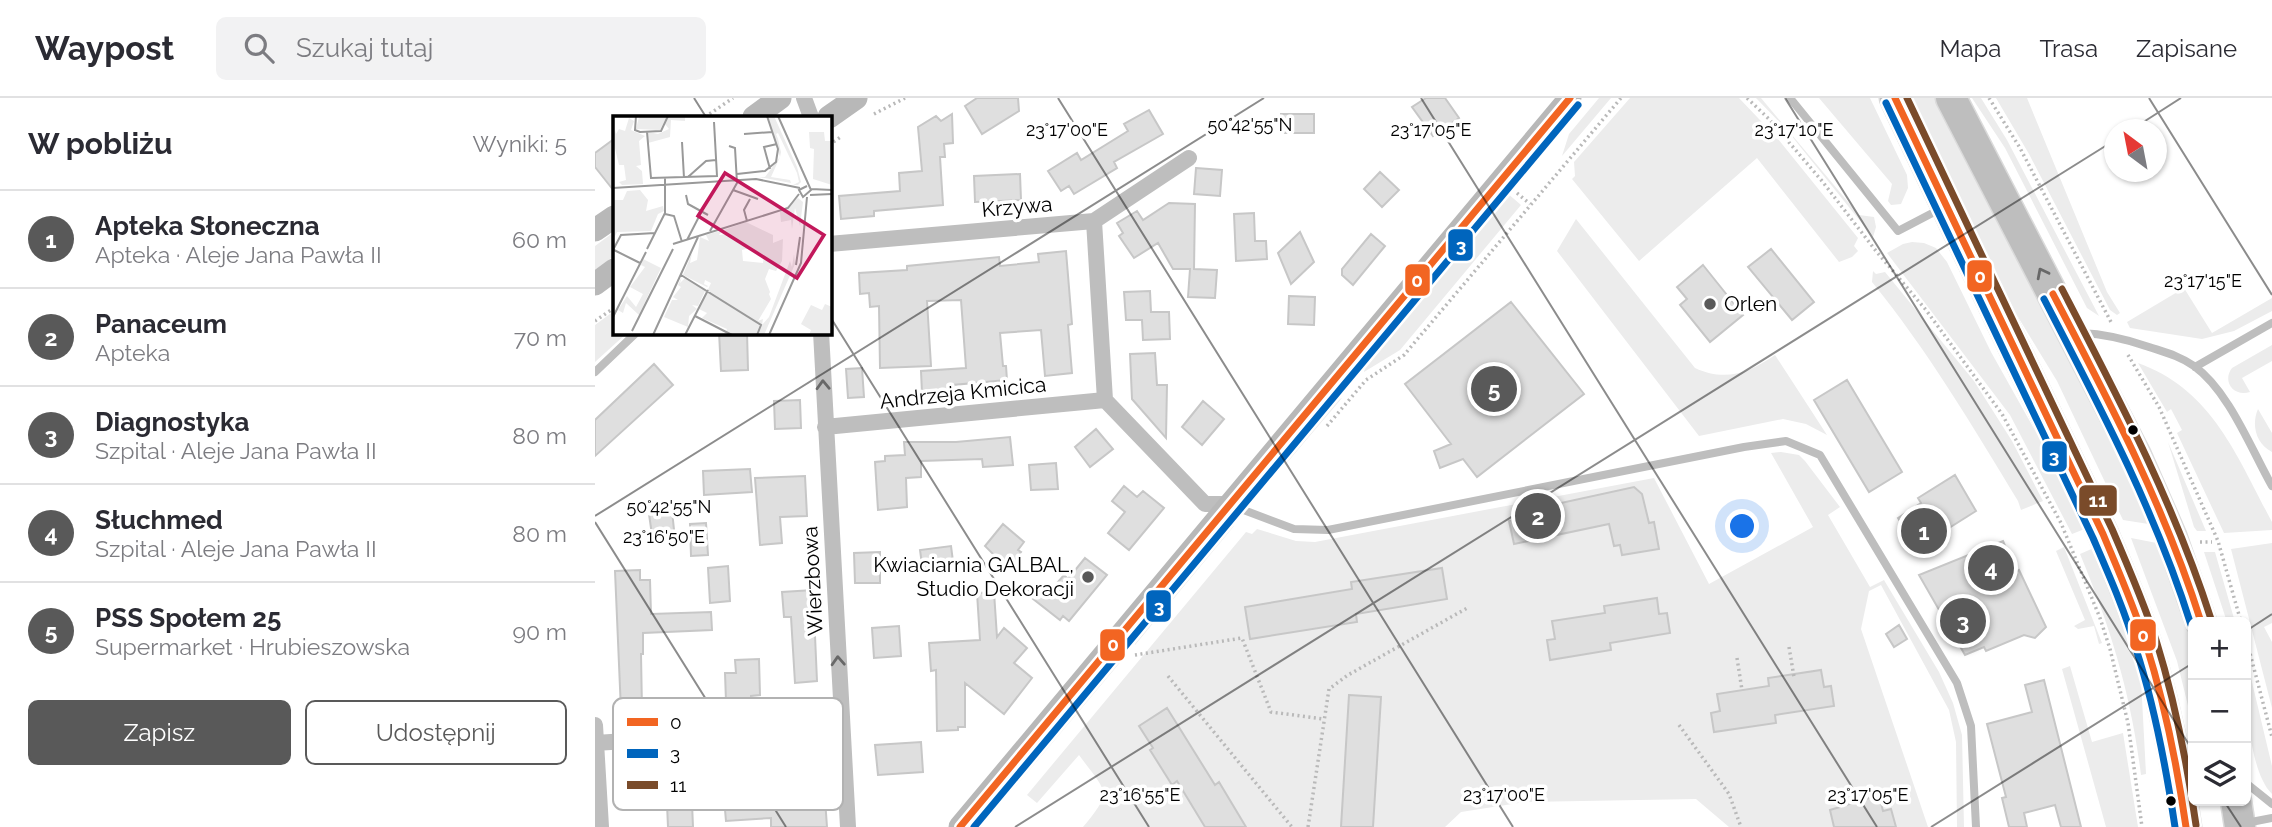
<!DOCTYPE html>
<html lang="pl">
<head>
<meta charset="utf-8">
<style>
  :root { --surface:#fff; --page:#f2f2f3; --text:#2b2b33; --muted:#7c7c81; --line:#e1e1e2; --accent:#595959 }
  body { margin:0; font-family:Raleway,sans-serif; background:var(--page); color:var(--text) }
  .controls { position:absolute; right:21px; bottom:21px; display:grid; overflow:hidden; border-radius:10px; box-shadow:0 2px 5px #0004 }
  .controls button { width:63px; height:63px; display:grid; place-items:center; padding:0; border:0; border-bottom:2px solid var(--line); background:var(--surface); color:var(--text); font:35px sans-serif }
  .compass { position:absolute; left:1509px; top:21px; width:63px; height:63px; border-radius:50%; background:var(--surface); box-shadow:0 2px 5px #0004; rotate:328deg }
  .you { position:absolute; left:1148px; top:429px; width:24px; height:24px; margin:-18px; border:5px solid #fff; border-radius:50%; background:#1a73e8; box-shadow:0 0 0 10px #1a73e833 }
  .badge { display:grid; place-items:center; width:46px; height:46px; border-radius:50%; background:var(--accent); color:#fff; font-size:23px; font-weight:700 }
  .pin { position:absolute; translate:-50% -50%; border:4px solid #fff; box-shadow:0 2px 7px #0006 }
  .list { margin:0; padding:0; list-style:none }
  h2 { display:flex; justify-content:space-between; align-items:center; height:91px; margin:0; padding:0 28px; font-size:30px }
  h2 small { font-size:23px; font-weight:400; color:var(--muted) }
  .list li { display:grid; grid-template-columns:46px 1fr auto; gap:21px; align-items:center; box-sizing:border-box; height:98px; padding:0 28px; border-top:2px solid var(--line) }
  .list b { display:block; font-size:26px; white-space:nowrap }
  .list p { margin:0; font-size:23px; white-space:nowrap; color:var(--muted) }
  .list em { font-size:23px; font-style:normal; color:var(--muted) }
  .actions { display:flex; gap:14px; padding:21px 28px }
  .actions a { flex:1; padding:16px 0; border:2px solid var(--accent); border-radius:10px; text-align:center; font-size:24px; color:var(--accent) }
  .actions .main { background:var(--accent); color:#fff }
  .icon { flex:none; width:38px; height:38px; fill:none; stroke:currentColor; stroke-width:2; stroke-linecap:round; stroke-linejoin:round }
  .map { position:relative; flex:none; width:1677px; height:729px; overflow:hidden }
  header { display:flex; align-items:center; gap:42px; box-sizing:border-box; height:98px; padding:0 35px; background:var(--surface); border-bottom:2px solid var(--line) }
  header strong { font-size:33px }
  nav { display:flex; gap:38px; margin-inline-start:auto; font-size:24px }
  .search { width:490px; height:63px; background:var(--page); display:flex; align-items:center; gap:18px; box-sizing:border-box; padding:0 24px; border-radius:10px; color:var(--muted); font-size:26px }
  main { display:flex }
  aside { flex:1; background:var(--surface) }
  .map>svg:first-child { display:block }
  .green { fill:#ececec }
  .building { fill:#dfdfdf; stroke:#c7c7c7; stroke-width:2 }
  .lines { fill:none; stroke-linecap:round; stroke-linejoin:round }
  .highway-casing { stroke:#dbdbdb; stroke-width:33 }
  .path { stroke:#b9b9b9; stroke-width:3.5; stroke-dasharray:2 3.5; stroke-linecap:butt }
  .lane { stroke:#bebebe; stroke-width:8 }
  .street { stroke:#bebebe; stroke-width:16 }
  .secondary { stroke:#b8b8b8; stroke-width:23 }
  .highway { stroke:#bebebe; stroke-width:30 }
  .bus-1-casing { stroke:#fff; stroke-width:12 }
  .bus-2-casing { stroke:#fff; stroke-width:12 }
  .bus-3-casing { stroke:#fff; stroke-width:12 }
  .bus-1 { stroke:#f26522; stroke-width:7 }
  .bus-2 { stroke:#0065bd; stroke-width:7 }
  .bus-3 { stroke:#7a4b2a; stroke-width:7 }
  .oneway { stroke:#686868 }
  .ticks { fill:none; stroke:#000; stroke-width:2; stroke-opacity:0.45 }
  .poi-dot { fill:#595959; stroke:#fff; stroke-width:2.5 }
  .bus-dot { fill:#000; stroke:#fff; stroke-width:2.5 }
  .labels { text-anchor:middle; stroke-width:7; stroke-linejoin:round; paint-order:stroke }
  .street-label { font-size:21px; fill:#000; stroke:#fff }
  .poi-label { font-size:21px; fill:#000; stroke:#fff; text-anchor:start }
  .inset-road { fill:none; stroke:#999; stroke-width:2 }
  .view { fill:#c2185b; fill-opacity:0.15; stroke:#c2185b; stroke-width:3.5 }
  .inset-edge { fill:none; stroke:#000; stroke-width:3.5 }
  .key { fill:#fff; stroke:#b2b2b2; stroke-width:2 }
  .key-label { font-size:19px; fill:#000 }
  .ticks-label { font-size:18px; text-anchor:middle; fill:#000; stroke:#fff; stroke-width:7; stroke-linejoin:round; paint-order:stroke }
  .line-badge { stroke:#fff; stroke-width:2.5 }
  .badge-label { font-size:19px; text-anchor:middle; font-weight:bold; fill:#fff }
</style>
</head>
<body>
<header>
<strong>Waypost</strong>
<div class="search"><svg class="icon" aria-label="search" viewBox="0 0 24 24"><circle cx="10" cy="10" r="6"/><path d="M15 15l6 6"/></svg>Szukaj tutaj</div>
<nav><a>Mapa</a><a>Trasa</a><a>Zapisane</a></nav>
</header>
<main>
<aside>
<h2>W pobliżu<small>Wyniki: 5</small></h2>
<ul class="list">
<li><span class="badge">1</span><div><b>Apteka Słoneczna</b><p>Apteka · Aleje Jana Pawła II</p></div><em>60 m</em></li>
<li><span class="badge">2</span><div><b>Panaceum</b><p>Apteka</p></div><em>70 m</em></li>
<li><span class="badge">3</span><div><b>Diagnostyka</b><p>Szpital · Aleje Jana Pawła II</p></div><em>80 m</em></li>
<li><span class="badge">4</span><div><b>Słuchmed</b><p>Szpital · Aleje Jana Pawła II</p></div><em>80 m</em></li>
<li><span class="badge">5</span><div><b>PSS Społem 25</b><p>Supermarket · Hrubieszowska</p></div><em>90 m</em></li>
</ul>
<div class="actions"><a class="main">Zapisz</a><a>Udostępnij</a></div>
</aside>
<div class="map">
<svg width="1677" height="729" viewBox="0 0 1677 729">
  <rect width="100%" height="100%" fill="#fff"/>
  <path class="green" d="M1004 0H1016L967 58 974 36Z
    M1035 0H1144L1183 41 1263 140 1259 148 1263 153 1257 159 1244 164 1162 60 1044 163 977 81 980 78 979 64Z
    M1161 0H1166L1264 117 1279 119 1281 129 1278 139 1191 31Z
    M1224 0H1275L1312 77 1313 90 1306 106 1296 107 1293 103 1297 86Z
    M1313 0H1345L1560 427 1528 422 1462 283 1409 196Z
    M1377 0H1386L1412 42 1504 218 1492 210 1410 50Z
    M1401 0H1432L1512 194 1525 215 1522 217 1515 212 1434 56Z
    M911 94 926 107 805 252 769 274 772 259Z
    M981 121 1100 270C1130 284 1154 275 1180 257L1232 337 1211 326 1188 321 1104 338 962 153Z
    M19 134V158L0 172V148Z
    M1317 144 1329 145 1341 150 1352 164 1396 254 1465 377 1492 430 1477 436 1415 317 1292 155 1308 146Z
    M1278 173 1281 176 1290 174 1379 283 1417 343 1448 403 1426 412 1423 403C1377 327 1333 253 1277 184Z
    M1589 190 1617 235 1677 200V213L1639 233 1607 241 1535 230 1532 224Z
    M19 213V234L32 235 0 264V227Z
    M1677 247V263L1647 280 1655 294C1638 299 1627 283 1637 270Z
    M1543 265C1618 292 1642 359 1677 424V432L1629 435 1582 335 1587 332 1576 311 1572 314Z
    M747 300 690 367 685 362 732 307Z
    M1663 311 1677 335V354C1661 346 1656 327 1663 311Z
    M1573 344 1611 433H1602L1599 429Z
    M1186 354 1204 357 1210 363 1245 409 1233 417 1275 489 1289 482 1344 574 1358 605 1367 637 1369 729H1362L1361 644 1354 612 1286 487 1274 493 1266 531 1333 729H1134L1101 701 930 704 866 714 850 729H488C519 692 511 694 484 657L442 705 432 697 651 434 657 436 662 431 701 443 720 444 1059 380 1114 486 1218 429 1176 355Z
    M639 428 540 547 537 540 629 430Z
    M1536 440 1567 446 1598 540V628L1582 563Z
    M1677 445V525L1669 529 1677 544V610L1636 451Z
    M1469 449 1507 545 1504 546 1499 528 1483 531 1479 528 1490 522 1461 453Z
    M1501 449 1545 563 1551 676 1546 677C1536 596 1516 531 1485 456Z
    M1609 454H1620L1640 524H1632Z
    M1651 559 1677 668V696C1652 671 1651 594 1651 559Z
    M521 561H528L421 688V678Z
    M1475 568 1497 644 1528 635 1543 729H1511L1467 571Z"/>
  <path class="building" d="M382 0H423L424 13 387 36 370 8Z
    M831 0H850L864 20 838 38 817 9Z
    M554 12 568 36 519 64 522 70 479 96 474 88 466 93 453 73 482 55 486 62 533 33 529 26Z
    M357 16 358 45 349 46 350 59H345L348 107 279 113V118L246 121 244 98 305 93 304 75 327 73 323 29 341 18 346 23Z
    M686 16H719V35H686Z
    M19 41V93L0 69V55Z
    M601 70 627 72 625 98 599 96Z
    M785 74 804 92 787 109 769 91Z
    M425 76 426 102 380 104 379 78Z
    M574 105 600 106 599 171 622 172 620 200 593 199 595 171H578L563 145 539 160 524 138 528 135 522 125 542 113 548 122Z
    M659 115 660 143H671L672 161 641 163 639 116Z
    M705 134 719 164 696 186 683 155Z
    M776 136 790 148 758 187 747 177V171Z
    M1176 151 1219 204 1197 222 1153 169Z
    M471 153 477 226 473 227 477 275 450 278 446 232 405 235 408 268H411L412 282 358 287 359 293 327 295 326 273 371 270 366 202 332 203 336 268 285 270 284 208 275 209 274 195 265 196 264 175 312 172V168L404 159 405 168 444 164 443 156Z
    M1108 167 1148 217 1115 244 1085 207 1092 201 1082 189Z
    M555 193 556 214H574L575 241 548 242 547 222H531L529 194Z
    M694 198 720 199 719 227 693 226Z
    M916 204 989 296 882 379 868 361 845 370 839 353 856 346 810 286Z
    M124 234H152L153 272 126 273Z
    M560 255 562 287H572L571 340 537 301 535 256Z
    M59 266 78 287 0 358V322Z
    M267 270 269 299 253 300 251 271Z
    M1252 282 1307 374 1274 394 1219 302Z
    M205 302 206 330 180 331 179 303Z
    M608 303 629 321 607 347 587 329Z
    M501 331 518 351 495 369 480 349Z
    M415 339 418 367 388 369 387 361 326 363V379L311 380 312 409 283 412 280 364 290 363V358L310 357 309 344H361Z
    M461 365 463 391 436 392 434 367Z
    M155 371 157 394 109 397 108 373Z
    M1360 377 1381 413 1322 450 1303 420 1326 405 1323 400Z
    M210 378 212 418 185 419 187 445 165 447 160 380Z
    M529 388 542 399 548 393 569 410 534 452 513 435 530 414 517 403Z
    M1039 389 1047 396 1054 425 1059 424 1064 451 1027 457 1025 447 1019 448 1014 426 919 446 914 423 936 419 934 412Z
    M77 413 80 441 58 444 54 416Z
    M111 425 113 457 96 458 95 426Z
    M408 426 429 444 423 452 426 454 413 471 390 448Z
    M1408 443 1421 474 1424 472 1451 529 1440 540 1429 537 1391 553 1389 549 1370 557 1324 477Z
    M356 448 359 471 328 474 325 452Z
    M285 454V485H260L259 455Z
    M490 460 512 477 474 523 468 518 465 522 428 493 457 491 469 477 473 481Z
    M133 468 135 503 115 505 113 470Z
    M847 470 852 501 761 516 762 524 655 541 650 509 757 491 756 484Z
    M45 472V482H55L56 516 116 514 117 532 48 535V556H46L47 612 26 613 20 473Z
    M218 492 222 583 200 585 196 519H189L187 494Z
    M399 494 402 539 409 530 432 550 419 565 437 580 409 616 370 585V629H363V632L342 633 341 572 336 573 334 545 385 542 382 495Z
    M1062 500 1064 516 1072 515 1075 535 1015 545 1016 552 955 562 952 542 960 541 957 523 1010 515 1009 508Z
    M1304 527 1312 541 1299 549 1291 536Z
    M304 528 306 558 279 560 277 530Z
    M164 561 165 597 156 598V602L131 603 130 575H141L140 562Z
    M1226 572 1229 589 1236 588 1239 608 1180 617 1181 625 1119 634 1116 615 1125 613 1122 596 1174 588 1173 580Z
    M1449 582 1486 729H1466L1460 707 1429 715 1432 729H1414L1407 700 1411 699 1392 626 1437 614 1430 587Z
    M754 597 786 599 778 729H746Z
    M572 610 620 687 624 684 651 729H610L582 683 577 687 555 652 558 650 544 628Z
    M224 617 232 729H176V720L131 723 128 689 90 691 89 664 202 657 200 618Z
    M326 644 328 674 283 677 280 647Z
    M1284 697 1288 713 1296 711 1301 729H1239L1235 712Z
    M97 705 98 729H73L72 706Z"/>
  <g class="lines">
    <g class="highway-casing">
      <path id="highway" d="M1300 0 1508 436C1523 472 1539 508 1551 546 1570 606 1582 667 1591 729
        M1356 0 1541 358 1576 438 1606 524
        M1641 703 1645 729"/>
    </g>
    <path class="path" d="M1152 0 1175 22 1227 83 1281 153 1331 212 1407 316 1466 425 1505 520 1515 551 1533 625 1547 729
      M1394 0 1425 50 1516 224
      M279 16 310 0
      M110 19 138 0
      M234 47 247 38
      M922 95 935 106
      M0 223 19 210
      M1533 257 1564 309 1623 443 1646 524
      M732 328 771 282 809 257 1026 0
      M1605 444H1617
      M1651 540 1677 639
      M1194 549 1199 579
      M540 557 647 540 676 614 728 621
      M1142 560 1147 592
      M573 578 697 729
      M1084 627 1134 696 1146 729
      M713 729 734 591 753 577 874 509"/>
    <path class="lane" d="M1195 0 1303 133 1347 110
      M1486 235C1511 236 1531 241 1554 249 1569 254 1585 258 1599 268 1634 293 1656 351 1677 388
      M1600 269 1677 225
      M0 274 42 234
      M638 408 699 431 733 432 1149 349 1191 343 1225 357 1362 585 1376 628 1381 729
      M1651 685 1677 706
      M1651 725 1677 720"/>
    <path class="street" d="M209 0 216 19
      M499 123 510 302 610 406H633
      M234 146 499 123 594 60
      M226 234 253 729
      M230 329 510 302
      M0 627 6 729
      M0 645 109 638"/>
    <path class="secondary" d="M159 19 185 0
      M234 19 261 0
      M0 132 19 119
      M0 186 19 172
      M365 729 975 0"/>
    <use href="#highway" class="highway"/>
    <g class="bus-1-casing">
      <path id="bus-1" d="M1300 0 1508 436C1523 472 1539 508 1551 546 1570 606 1582 667 1591 729
        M1458 196C1514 303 1570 409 1606 524
        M365 729 975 0"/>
    </g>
    <g class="bus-2-casing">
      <path id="bus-2" d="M1291 5 1498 440C1514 477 1530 513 1541 551 1560 609 1571 669 1580 729
        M1449 201C1504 307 1560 412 1596 527
        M379 729 983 7"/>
    </g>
    <g class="bus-3-casing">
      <path id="bus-3" d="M1312 0 1517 431C1533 468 1549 505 1561 542 1580 603 1592 665 1601 727
        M1467 191C1523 299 1579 405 1616 521"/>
    </g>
    <use href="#bus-1" class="bus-1"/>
    <use href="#bus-2" class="bus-2"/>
    <use href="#bus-3" class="bus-3"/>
  </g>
  <defs><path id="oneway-chevron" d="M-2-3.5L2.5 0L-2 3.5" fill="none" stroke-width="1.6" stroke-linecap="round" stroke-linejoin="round" transform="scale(1.75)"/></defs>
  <g class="oneway">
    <use href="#oneway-chevron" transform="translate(1447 175) rotate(-117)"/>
    <use href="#oneway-chevron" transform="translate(228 287) rotate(-92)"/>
    <use href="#oneway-chevron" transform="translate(243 563) rotate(-93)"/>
  </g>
  <path class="ticks" d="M99 0 111 19M463 0 918 729M826 0 1282 729M1190 0 1598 653M1554 0 1677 197M1536 32 1586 0M234 217 554 729M0 418 669 0M0 424 191 729M1651 533 1677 516M1629 703 1646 729M420 729 1520 42M1336 729 1598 565"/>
  <g class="poi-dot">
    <circle cx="1115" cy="206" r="7"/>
    <circle cx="493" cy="479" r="7"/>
  </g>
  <g class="bus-dot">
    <circle cx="1538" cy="332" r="6"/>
    <circle cx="1576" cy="703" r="6"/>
  </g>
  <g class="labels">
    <g class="street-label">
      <text transform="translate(422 109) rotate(-5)" y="7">Krzywa</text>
      <text transform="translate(368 295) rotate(-6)" y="7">Andrzeja Kmicica</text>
      <text transform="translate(218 483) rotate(-93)" y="7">Wierzbowa</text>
    </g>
    <g class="poi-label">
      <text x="1129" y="213">Orlen</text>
      <text x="479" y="474" text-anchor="end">Kwiaciarnia GALBAL,<tspan x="479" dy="24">Studio Dekoracji</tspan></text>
    </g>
  </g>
  <g transform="translate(18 18)">
    <rect width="219" height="219" fill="#fff"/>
    <path d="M54 0 47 14 23 13 26 1ZM56 0H72V5L58 4 57 21 35 27V16L45 18 56 13 52 8ZM155 0H161L184 51 188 66 185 69H180L186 66 184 57 165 17 163 18 165 23 167 32 168 36 167 41 158 61 177 64 178 67 146 61H152L167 41ZM16 2 21 5 18 14 32 20 26 25 28 49 23 50 29 55 30 68 9 69 6 66 13 64 11 49H6L0 24 2 14 3 18 6 13 12 15ZM196 16H211L212 25H219V69L200 63 201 33 197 32ZM27 74 35 84 33 95 50 90 51 95 45 98 38 115 4 116 0 124V84H10L14 75ZM185 82 190 86 187 110 182 92 179 113 178 104 168 106 167 96ZM133 106 160 119V127L170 123 169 145 163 155 156 153 152 163 157 176 153 184 156 178 158 183 145 205 150 203 149 209 156 201 177 145 179 151 181 138 182 148 151 219H112L114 213 89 202 94 197 86 193 98 167 92 164 91 168 95 170 94 171 70 159 79 137 77 147 84 144 87 121 96 125 93 119 110 114 106 119 116 118 111 114ZM137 132 151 139 150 147 130 145 129 134ZM30 143 48 152 26 199 13 187 10 197 5 194 14 180 23 191 30 178 17 171 32 151 28 149ZM69 160 67 167 72 162 93 173 85 190 79 189 84 193 76 200 75 211 51 201 59 184H65L60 181 68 171 65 169ZM212 188 219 191V219H196L198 214 188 208 198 189 209 194Z" fill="#ececec" fill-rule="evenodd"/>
    <path class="inset-road" d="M23 0 22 14 27 16 48 15 55 0M165 0 198 74 190 81 186 74 194 70M34 16 38 62 104 60 101 6M131 18 160 16M69 26 71 62M157 53 151 31 164 28M124 58 152 55 163 46 165 33 154 0M75 61 93 45 103 44M0 72 143 63 187 72M198 73 219 74M120 74 145 83M73 79 75 88 95 99M197 79 219 78M52 98 61 100 69 126M134 105 131 94 137 83M97 115 124 67 122 32 116 30M74 124 94 85M60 128 175 92 186 78M34 133 52 97V62M0 134 8 119 42 117M1 134 27 147M183 149 187 121M68 159 148 209 144 219M82 200 119 219M0 201 33 136M19 215 60 133M40 219 85 121M72 219 95 174M156 219 188 147 194 81"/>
    <path class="view" d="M112 57 211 119 184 162 85 100Z"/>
    <rect width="219" height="219" class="inset-edge"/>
  </g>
  <rect x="18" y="600" width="230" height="112" rx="10" class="key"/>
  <rect x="32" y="620" width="31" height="8" fill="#f26522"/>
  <rect x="32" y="651" width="31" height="9" fill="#0065bd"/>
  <rect x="32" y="683" width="31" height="8" fill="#7a4b2a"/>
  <g class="key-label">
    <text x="75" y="631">0</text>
    <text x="75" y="662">3</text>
    <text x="75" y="694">11</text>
  </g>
  <g class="ticks-label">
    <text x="655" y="33">50°42'55"N</text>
    <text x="472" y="38">23°17'00"E</text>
    <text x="1199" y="38">23°17'10"E</text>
    <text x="836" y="38">23°17'05"E</text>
    <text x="1608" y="189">23°17'15"E</text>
    <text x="74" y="415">50°42'55"N</text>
    <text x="69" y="445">23°16'50"E</text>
    <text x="545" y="703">23°16'55"E</text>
    <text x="909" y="703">23°17'00"E</text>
    <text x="1273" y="703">23°17'05"E</text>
  </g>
  <g class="line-badge">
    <rect x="852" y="130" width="27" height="34" rx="7" fill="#0065bd"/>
    <rect x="1371" y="161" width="27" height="34" rx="7" fill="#f26522"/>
    <rect x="809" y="165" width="27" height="34" rx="7" fill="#f26522"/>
    <rect x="1446" y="342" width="27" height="33" rx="7" fill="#0065bd"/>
    <rect x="1483" y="386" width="40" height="33" rx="7" fill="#7a4b2a"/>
    <rect x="550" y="491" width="27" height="34" rx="7" fill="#0065bd"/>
    <rect x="1534" y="520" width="28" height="34" rx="7" fill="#f26522"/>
    <rect x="504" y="530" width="27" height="34" rx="7" fill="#f26522"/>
  </g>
  <g class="badge-label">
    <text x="866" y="154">3</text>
    <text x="1385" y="185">0</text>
    <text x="822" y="189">0</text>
    <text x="1459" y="365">3</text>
    <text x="1503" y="409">11</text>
    <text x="564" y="515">3</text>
    <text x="1548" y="544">0</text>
    <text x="518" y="553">0</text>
  </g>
</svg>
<div class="controls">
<button>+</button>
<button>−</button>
<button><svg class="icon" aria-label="layers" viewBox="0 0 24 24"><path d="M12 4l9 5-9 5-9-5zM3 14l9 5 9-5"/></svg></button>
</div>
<svg class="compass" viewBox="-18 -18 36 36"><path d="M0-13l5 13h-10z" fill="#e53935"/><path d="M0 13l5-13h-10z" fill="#7c7c81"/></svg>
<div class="you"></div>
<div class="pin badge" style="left:1329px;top:433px">1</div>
<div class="pin badge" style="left:943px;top:418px">2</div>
<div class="pin badge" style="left:1368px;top:523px">3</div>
<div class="pin badge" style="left:1396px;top:470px">4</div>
<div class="pin badge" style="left:899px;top:291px">5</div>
</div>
</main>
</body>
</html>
